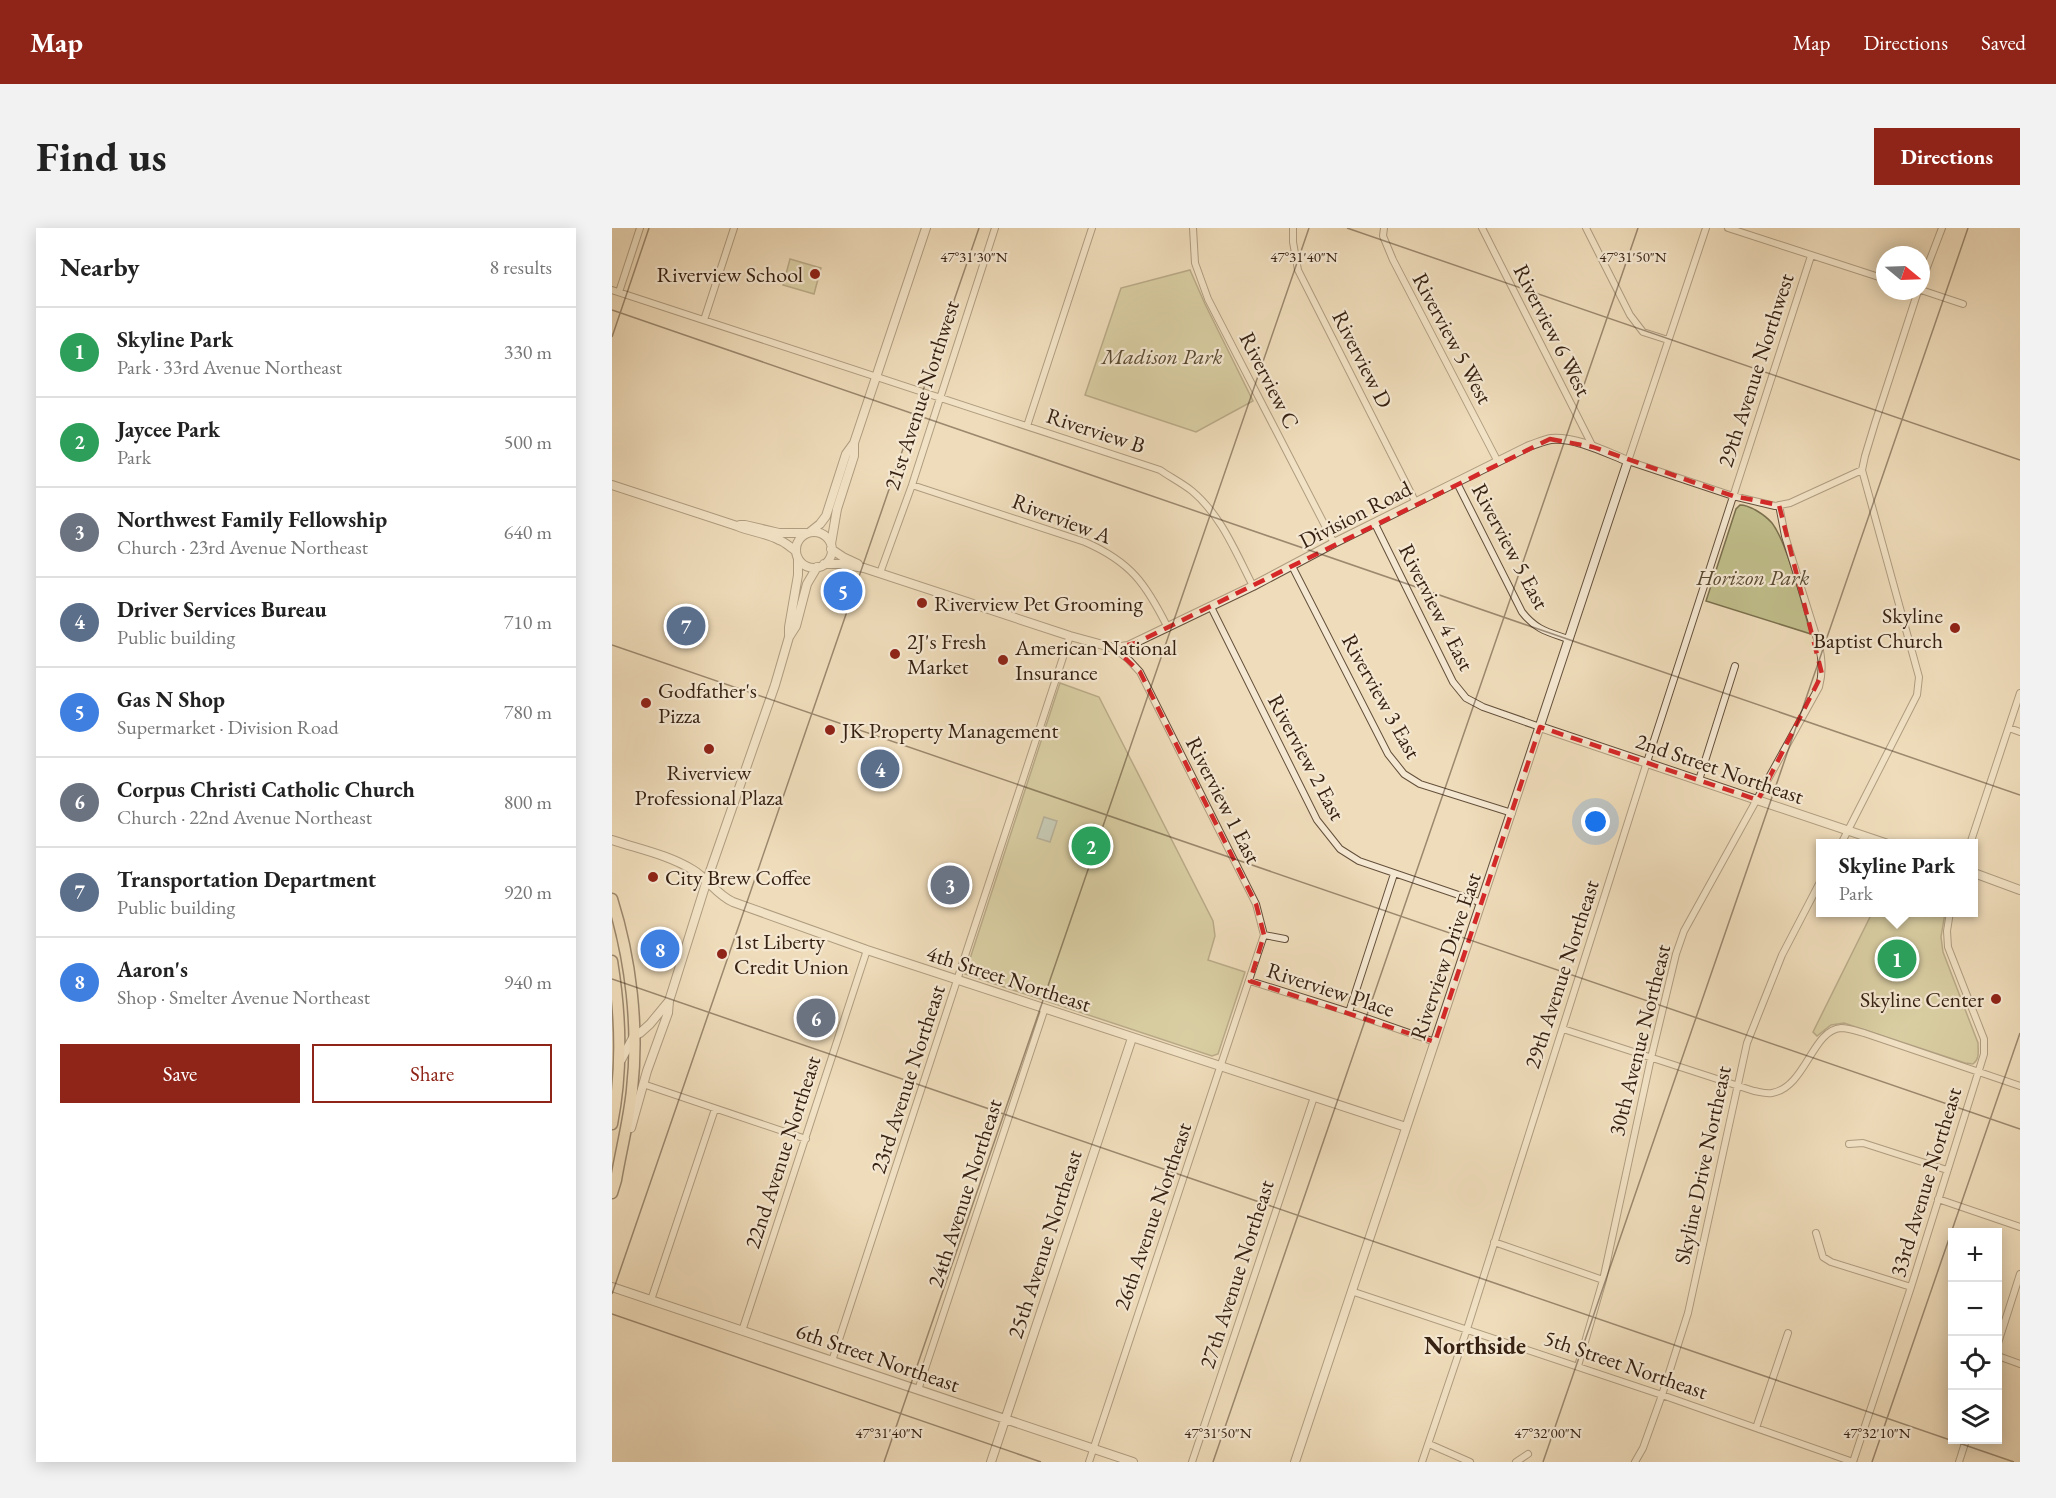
<!DOCTYPE html>
<html lang="en">
<head>
<meta charset="utf-8">
<style>
  :root { --surface:#fff; --page:#f2f2f2; --text:#222; --muted:#767676; --line:#e0e0e0; --accent:#8f2418 }
  body { margin:0; font-family:"EB Garamond",serif; background:var(--page); color:var(--text) }
  .controls { position:absolute; right:18px; bottom:18px; display:grid; overflow:hidden; border-radius:0px; box-shadow:0 3px 15px #0003 }
  .controls button { width:54px; height:54px; display:grid; place-items:center; padding:0; border:0; border-bottom:2px solid var(--line); background:var(--surface); color:var(--text); font:30px sans-serif }
  .compass { position:absolute; left:1264px; top:18px; width:54px; height:54px; border-radius:50%; background:var(--surface); box-shadow:0 3px 15px #0003; rotate:109deg }
  .you { position:absolute; left:984px; top:594px; width:21px; height:21px; margin:-15px; border:4px solid #fff; border-radius:50%; background:#1a73e8; box-shadow:0 0 0 9px #1a73e833 }
  .badge { display:grid; place-items:center; width:39px; height:39px; border-radius:50%; background:var(--accent); color:#fff; font-size:20px; font-weight:700 }
  .pin { position:absolute; translate:-50% -50%; border:3px solid #fff; box-shadow:0 2px 6px #0006 }
  .popup { position:absolute; left:1204px; top:611px; width:162px; height:78px; box-sizing:border-box; display:grid; place-content:center; border-radius:0px; background:var(--surface); filter:drop-shadow(0 2px 4px #0005); font-size:20px; white-space:nowrap; color:var(--muted) }
  .popup b { font-size:22px; color:var(--text) }
  .popup::after { content:''; position:absolute; left:50%; top:100%; margin-left:-12px; border:12px solid transparent; border-top-color:var(--surface) }
  .list { margin:0; padding:0; list-style:none }
  h2 { display:flex; justify-content:space-between; align-items:center; height:78px; margin:0; padding:0 24px; font-size:26px }
  h2 small { font-size:20px; font-weight:400; color:var(--muted) }
  .list li { display:grid; grid-template-columns:39px 1fr auto; gap:18px; align-items:center; box-sizing:border-box; height:90px; padding:0 24px; border-top:2px solid var(--line) }
  .list b { display:block; font-size:22px; white-space:nowrap }
  .list p { margin:0; font-size:20px; white-space:nowrap; color:var(--muted) }
  .list em { font-size:20px; font-style:normal; color:var(--muted) }
  .actions { display:flex; gap:12px; padding:18px 24px }
  .actions a { flex:1; padding:14px 0; border:2px solid var(--accent); border-radius:0px; text-align:center; font-size:21px; color:var(--accent) }
  .actions .main { background:var(--accent); color:#fff }
  .icon { flex:none; width:33px; height:33px; fill:none; stroke:currentColor; stroke-width:2; stroke-linecap:round; stroke-linejoin:round }
  .map { position:relative; flex:none; width:1408px; height:1234px; overflow:hidden; border-radius:0px }
  header { display:flex; align-items:center; gap:36px; box-sizing:border-box; height:84px; padding:0 30px; background:var(--accent); color:#fff }
  header strong { font-size:28px }
  nav { display:flex; gap:33px; margin-inline-start:auto; font-size:21px }
  .intro { display:flex; align-items:center; justify-content:space-between; box-sizing:border-box; height:144px; padding:0 36px }
  h1 { margin:0; font-size:42px }
  .button { padding:15px 27px; border-radius:0px; background:var(--accent); color:#fff; font-size:21px; font-weight:700 }
  main { display:flex; gap:36px; padding:0 36px }
  aside { flex:1; background:var(--surface); border-radius:0px; box-shadow:0 3px 15px #0003 }
  .map>svg:first-child { display:block }
  .green { fill:#c0be8b; stroke:#7b704e; stroke-width:1.5 }
  .water { fill:#9bbab6; stroke:#737d74; stroke-width:1.5 }
  .lines { fill:none; stroke-linecap:round; stroke-linejoin:round }
  .minor-casing { stroke:#64503c; stroke-width:8 }
  .tertiary-casing { stroke:#64503c; stroke-width:10 }
  .trunk-casing { stroke:#362112; stroke-width:13 }
  .minor { stroke:#f5e8d2; stroke-width:6 }
  .tertiary { stroke:#f5e8d2; stroke-width:8 }
  .trunk { stroke:#efdcba; stroke-width:10 }
  .marked { fill:none; stroke:#d62828; stroke-width:4.5; stroke-dasharray:12 8; stroke-linejoin:round }
  .ticks { fill:none; stroke:#362112; stroke-width:1.5; stroke-opacity:0.45 }
  .poi-dot { fill:#8f2418; stroke:#f5e8d2; stroke-width:2 }
  .labels { text-anchor:middle; stroke-width:4.5; stroke-linejoin:round; paint-order:stroke }
  .poi-label { font-size:22px; fill:#362112; stroke:#f5e8d2; text-anchor:start }
  .street-label { font-size:22px; fill:#362112; stroke:#f5e8d2 }
  .park-label { font-size:22px; font-style:italic; fill:#584830; stroke:#f5e8d2 }
  .neighbourhood-label { font-size:24px; font-weight:bold; fill:#362112; stroke:#f5e8d2 }
  .ticks-label { font-size:15px; text-anchor:middle; fill:#362112; stroke:#f5e8d2; stroke-width:4.5; stroke-linejoin:round; paint-order:stroke }
</style>
</head>
<body>
<header>
<strong>Map</strong>
<nav><a>Map</a><a>Directions</a><a>Saved</a></nav>
</header>
<div class="intro"><h1>Find us</h1><a class="button">Directions</a></div>
<main>
<aside>
<h2>Nearby<small>8 results</small></h2>
<ul class="list">
<li><span class="badge" style="background:#2e9e5b">1</span><div><b>Skyline Park</b><p>Park · 33rd Avenue Northeast</p></div><em>330 m</em></li>
<li><span class="badge" style="background:#2e9e5b">2</span><div><b>Jaycee Park</b><p>Park</p></div><em>500 m</em></li>
<li><span class="badge" style="background:#6b7280">3</span><div><b>Northwest Family Fellowship</b><p>Church · 23rd Avenue Northeast</p></div><em>640 m</em></li>
<li><span class="badge" style="background:#5c6f8a">4</span><div><b>Driver Services Bureau</b><p>Public building</p></div><em>710 m</em></li>
<li><span class="badge" style="background:#3f7fe0">5</span><div><b>Gas N Shop</b><p>Supermarket · Division Road</p></div><em>780 m</em></li>
<li><span class="badge" style="background:#6b7280">6</span><div><b>Corpus Christi Catholic Church</b><p>Church · 22nd Avenue Northeast</p></div><em>800 m</em></li>
<li><span class="badge" style="background:#5c6f8a">7</span><div><b>Transportation Department</b><p>Public building</p></div><em>920 m</em></li>
<li><span class="badge" style="background:#3f7fe0">8</span><div><b>Aaron's</b><p>Shop · Smelter Avenue Northeast</p></div><em>940 m</em></li>
</ul>
<div class="actions"><a class="main">Save</a><a>Share</a></div>
</aside>
<div class="map">
<svg width="1408" height="1234" viewBox="0 0 1408 1234">
  <rect width="100%" height="100%" fill="#efdcba"/>
  <filter id="stains"><feTurbulence type="fractalNoise" baseFrequency=".00333" numOctaves="4"/><feColorMatrix values="0 0 0 0 .2 0 0 0 0 .09 0 0 0 0 .02 0 0 0 .5 -.17"/></filter>
  <radialGradient id="worn" r=".72"><stop offset=".6" stop-color="#630" stop-opacity="0"/><stop offset="1" stop-color="#630" stop-opacity=".3"/></radialGradient>
  <path class="green" d="M178 31 209 40 202 66 171 57Z
    M578 42 593 76 641 173 584 204 473 167 509 60Z
    M1128 277C1138 277 1153 287 1160 295 1176 316 1190 378 1199 406L1094 373 1124 281Z
    M448 455 487 469 601 693 603 708 596 732 633 744 606 826 600 828 353 746Z
    M1260 685H1333L1329 709 1331 724 1366 815C1366 823 1368 831 1361 836L1353 835 1232 795 1219 797 1205 808 1201 804Z"/>
  <path class="water" d="M432 589 445 593 438 614 425 610Z"/>
  <g class="lines">
    <g class="minor-casing">
      <path id="minor" d="M581 0 583 35 596 71 722 315
        M681 0V14L686 42 804 275
        M772 0 771 8 781 32 886 234
        M870 0 981 219
        M974 0 1018 87 1031 104 1056 112
        M1094 0 1016 233 1121 268 1163 278 1178 275 1250 242
        M1116 0 1273 51
        M1309 55 1330 0
        M0 62 548 242C558 249 570 255 580 263 609 287 624 325 641 358
        M1309 62 1351 76
        M7 64 28 0
        M92 92 122 0
        M415 198 480 0
        M845 255 910 384C924 402 936 404 956 411
        M300 257 473 314C519 334 534 356 556 400
        M763 296 841 454 854 470 871 479 928 499
        M680 338 776 526 792 546 808 556 900 585
        M268 345 300 257 383 0
        M599 379 705 592 728 621 747 633 870 675
        M1397 500 1408 504
        M1087 552 1123 438
        M1229 616 1305 467 1307 449 1250 242 1253 228 1263 195 1306 63
        M1358 616 1408 465
        M652 707 673 711
        M638 753 737 784 823 814
        M737 784 782 646
        M951 801 1142 863C1148 864 1154 866 1160 865 1194 859 1200 802 1229 800 1236 800 1245 803 1252 805L1408 858
        M31 856 194 911
        M1237 916 1251 915 1335 942
        M1326 971 1408 999
        M1204 1005 1211 1029 1219 1034 1299 1059
        M882 1014 991 1052
        M739 1063 1050 1167 1241 1234
        M39 1072 103 881
        M130 1103 255 722
        M1386 1115 1408 1046
        M1386 1128 1408 1136
        M220 1133 458 408
        M966 1138 991 1052 1039 830 1064 726 1072 703 1207 459C1211 444 1210 432 1207 417L1173 308 1167 277
        M306 1162 433 780
        M1144 1200 1176 1105
        M817 1216 858 1234
        M477 1234 652 707 644 676 528 444 517 432 502 420
        M580 1234 702 869
        M810 1234 855 1101 1035 534 1199 28
        M904 1234 916 1226
        M1023 1234 1031 1220 1050 1167 1076 1085 1135 815 1170 727 1208 654
        M1241 1234 1299 1059 1372 826V811L1336 719 1335 703 1338 684
        M1347 1234 1354 1212"/>
    </g>
    <g class="tertiary-casing">
      <path id="tertiary" d="M0 257 125 298C139 304 154 305 167 312 173 314 178 319 184 323
        M128 297H133L167 305H194
        M198 304 208 296 214 288 234 226 242 215 314 0
        M184 322a18 18 0 1 1 36 0a18 18 0 1 1-36 0Z
        M219 316 225 281 242 228V216
        M219 321 231 329 246 336
        M212 336H229L252 340 458 408 502 420 516 418 641 358 722 315 917 218C924 216 932 212 939 211 965 209 993 224 1016 233L683 1234
        M177 407V399L186 347V331
        M928 499 1276 616
        M0 612C27 621 57 627 81 642 96 651 105 667 121 674L255 722 794 899
        M1362 645 1408 662
        M9 832 22 808 28 805 38 796 57 773
        M19 900 35 843 56 785 57 773 95 652 163 457 177 409 184 398 195 356 205 339
        M0 1059 521 1234
        M379 1234 520 810"/>
    </g>
    <g class="trunk-casing">
      <path id="trunk" d="M0 671C19 731 27 799 20 862 17 892 9 922 4 952L0 965
        M0 733C9 788 11 841 0 896"/>
    </g>
    <use href="#minor" class="minor"/>
    <use href="#tertiary" class="tertiary"/>
    <use href="#trunk" class="trunk"/>
  </g>
  <path d="M0 0H1408V1234H0ZM938 211 981 219 1121 268 1167 277 1210 446 1146 572 928 499 823 814 638 753 652 707 644 676 528 444 502 420 524 415Z" fill="#efdcba" fill-opacity=".55" fill-rule="evenodd"/>
  <path class="marked" d="M938 211 981 219 1121 268 1167 277 1210 446 1146 572 928 499 823 814 638 753 652 707 644 676 528 444 502 420 524 415Z"/>
  <path class="ticks" d="M735 0 1408 232M0 82 1408 567M0 109 37 0M0 417 1408 901M0 751 1402 1234M0 1066 367 0M0 1086 429 1234M272 1234 697 0M601 1234 1026 0M931 1234 1356 0M1260 1234 1408 805"/>
  <g class="poi-dot">
    <circle cx="203" cy="46" r="6"/>
    <circle cx="310" cy="375" r="6"/>
    <circle cx="1343" cy="400" r="6"/>
    <circle cx="283" cy="426" r="6"/>
    <circle cx="391" cy="432" r="6"/>
    <circle cx="34" cy="475" r="6"/>
    <circle cx="218" cy="502" r="6"/>
    <circle cx="97" cy="521" r="6"/>
    <circle cx="41" cy="649" r="6"/>
    <circle cx="110" cy="726" r="6"/>
    <circle cx="1384" cy="771" r="6"/>
  </g>
  <g class="labels">
    <g class="poi-label">
      <text x="191" y="54" text-anchor="end">Riverview School</text>
      <text x="322" y="383">Riverview Pet Grooming</text>
      <text x="1331" y="395" text-anchor="end">Skyline<tspan x="1331" dy="25">Baptist Church</tspan></text>
      <text x="295" y="421">2J's Fresh<tspan x="295" dy="25">Market</tspan></text>
      <text x="403" y="427">American National<tspan x="403" dy="25">Insurance</tspan></text>
      <text x="46" y="470">Godfather's<tspan x="46" dy="25">Pizza</tspan></text>
      <text x="230" y="510">JK Property Management</text>
      <text x="97" y="552" text-anchor="middle">Riverview<tspan x="97" dy="25">Professional Plaza</tspan></text>
      <text x="53" y="657">City Brew Coffee</text>
      <text x="122" y="721">1st Liberty<tspan x="122" dy="25">Credit Union</tspan></text>
      <text x="1372" y="779" text-anchor="end">Skyline Center</text>
    </g>
    <g class="street-label">
      <text transform="translate(941 102) rotate(63)" y="8">Riverview 6 West</text>
      <text transform="translate(841 110) rotate(62)" y="8">Riverview 5 West</text>
      <text transform="translate(751 131) rotate(63)" y="8">Riverview D</text>
      <text transform="translate(1143 142) rotate(-72)" y="8">29th Avenue Northwest</text>
      <text transform="translate(658 152) rotate(63)" y="8">Riverview C</text>
      <text transform="translate(309 167) rotate(-72)" y="8">21st Avenue Northwest</text>
      <text transform="translate(484 202) rotate(18)" y="8">Riverview B</text>
      <text transform="translate(743 286) rotate(-27)" y="8">Division Road</text>
      <text transform="translate(450 290) rotate(21)" y="8">Riverview A</text>
      <text transform="translate(899 318) rotate(62)" y="8">Riverview 5 East</text>
      <text transform="translate(825 379) rotate(63)" y="8">Riverview 4 East</text>
      <text transform="translate(770 468) rotate(61)" y="8">Riverview 3 East</text>
      <text transform="translate(695 529) rotate(62)" y="8">Riverview 2 East</text>
      <text transform="translate(1108 540) rotate(19)" y="8">2nd Street Northeast</text>
      <text transform="translate(612 572) rotate(63)" y="8">Riverview 1 East</text>
      <text transform="translate(833 728) rotate(-71)" y="8">Riverview Drive East</text>
      <text transform="translate(949 746) rotate(-72)" y="8">29th Avenue Northeast</text>
      <text transform="translate(397 750) rotate(18)" y="8">4th Street Northeast</text>
      <text transform="translate(719 761) rotate(18)" y="8">Riverview Place</text>
      <text transform="translate(1027 812) rotate(-76)" y="8">30th Avenue Northeast</text>
      <text transform="translate(295 851) rotate(-72)" y="8">23rd Avenue Northeast</text>
      <text transform="translate(170 924) rotate(-72)" y="8">22nd Avenue Northeast</text>
      <text transform="translate(1090 937) rotate(-78)" y="8">Skyline Drive Northeast</text>
      <text transform="translate(1313 954) rotate(-73)" y="8">33rd Avenue Northeast</text>
      <text transform="translate(352 965) rotate(-72)" y="8">24th Avenue Northeast</text>
      <text transform="translate(540 988) rotate(-71)" y="8">26th Avenue Northeast</text>
      <text transform="translate(432 1016) rotate(-72)" y="8">25th Avenue Northeast</text>
      <text transform="translate(624 1046) rotate(-72)" y="8">27th Avenue Northeast</text>
      <text transform="translate(266 1129) rotate(19)" y="8">6th Street Northeast</text>
      <text transform="translate(1014 1136) rotate(19)" y="8">5th Street Northeast</text>
    </g>
    <g class="park-label">
      <text x="550" y="136">Madison Park</text>
      <text x="1141" y="357">Horizon Park</text>
    </g>
    <g class="neighbourhood-label">
      <text x="863" y="1126">Northside</text>
    </g>
  </g>
  <g class="ticks-label">
    <text x="362" y="34">47°31'30"N</text>
    <text x="692" y="34">47°31'40"N</text>
    <text x="1021" y="34">47°31'50"N</text>
    <text x="277" y="1210">47°31'40"N</text>
    <text x="606" y="1210">47°31'50"N</text>
    <text x="936" y="1210">47°32'00"N</text>
    <text x="1265" y="1210">47°32'10"N</text>
  </g>
  <rect width="100%" height="100%" filter="url(#stains)"/>
  <rect width="100%" height="100%" fill="url(#worn)"/>
</svg>
<div class="controls">
<button>+</button>
<button>−</button>
<button><svg class="icon" aria-label="locate" viewBox="0 0 24 24"><circle cx="12" cy="12" r="6"/><path d="M12 2v4M12 18v4M2 12h4M18 12h4"/></svg></button>
<button><svg class="icon" aria-label="layers" viewBox="0 0 24 24"><path d="M12 4l9 5-9 5-9-5zM3 14l9 5 9-5"/></svg></button>
</div>
<svg class="compass" viewBox="-18 -18 36 36"><path d="M0-13l5 13h-10z" fill="#e53935"/><path d="M0 13l5-13h-10z" fill="#767676"/></svg>
<div class="you"></div>
<div class="pin badge" style="left:1285px;top:731px;background:#2e9e5b">1</div>
<div class="popup"><b>Skyline Park</b>Park</div>
<div class="pin badge" style="left:479px;top:618px;background:#2e9e5b">2</div>
<div class="pin badge" style="left:338px;top:657px;background:#6b7280">3</div>
<div class="pin badge" style="left:268px;top:541px;background:#5c6f8a">4</div>
<div class="pin badge" style="left:231px;top:363px;background:#3f7fe0">5</div>
<div class="pin badge" style="left:204px;top:790px;background:#6b7280">6</div>
<div class="pin badge" style="left:74px;top:398px;background:#5c6f8a">7</div>
<div class="pin badge" style="left:48px;top:721px;background:#3f7fe0">8</div>
</div>
</main>
</body>
</html>
